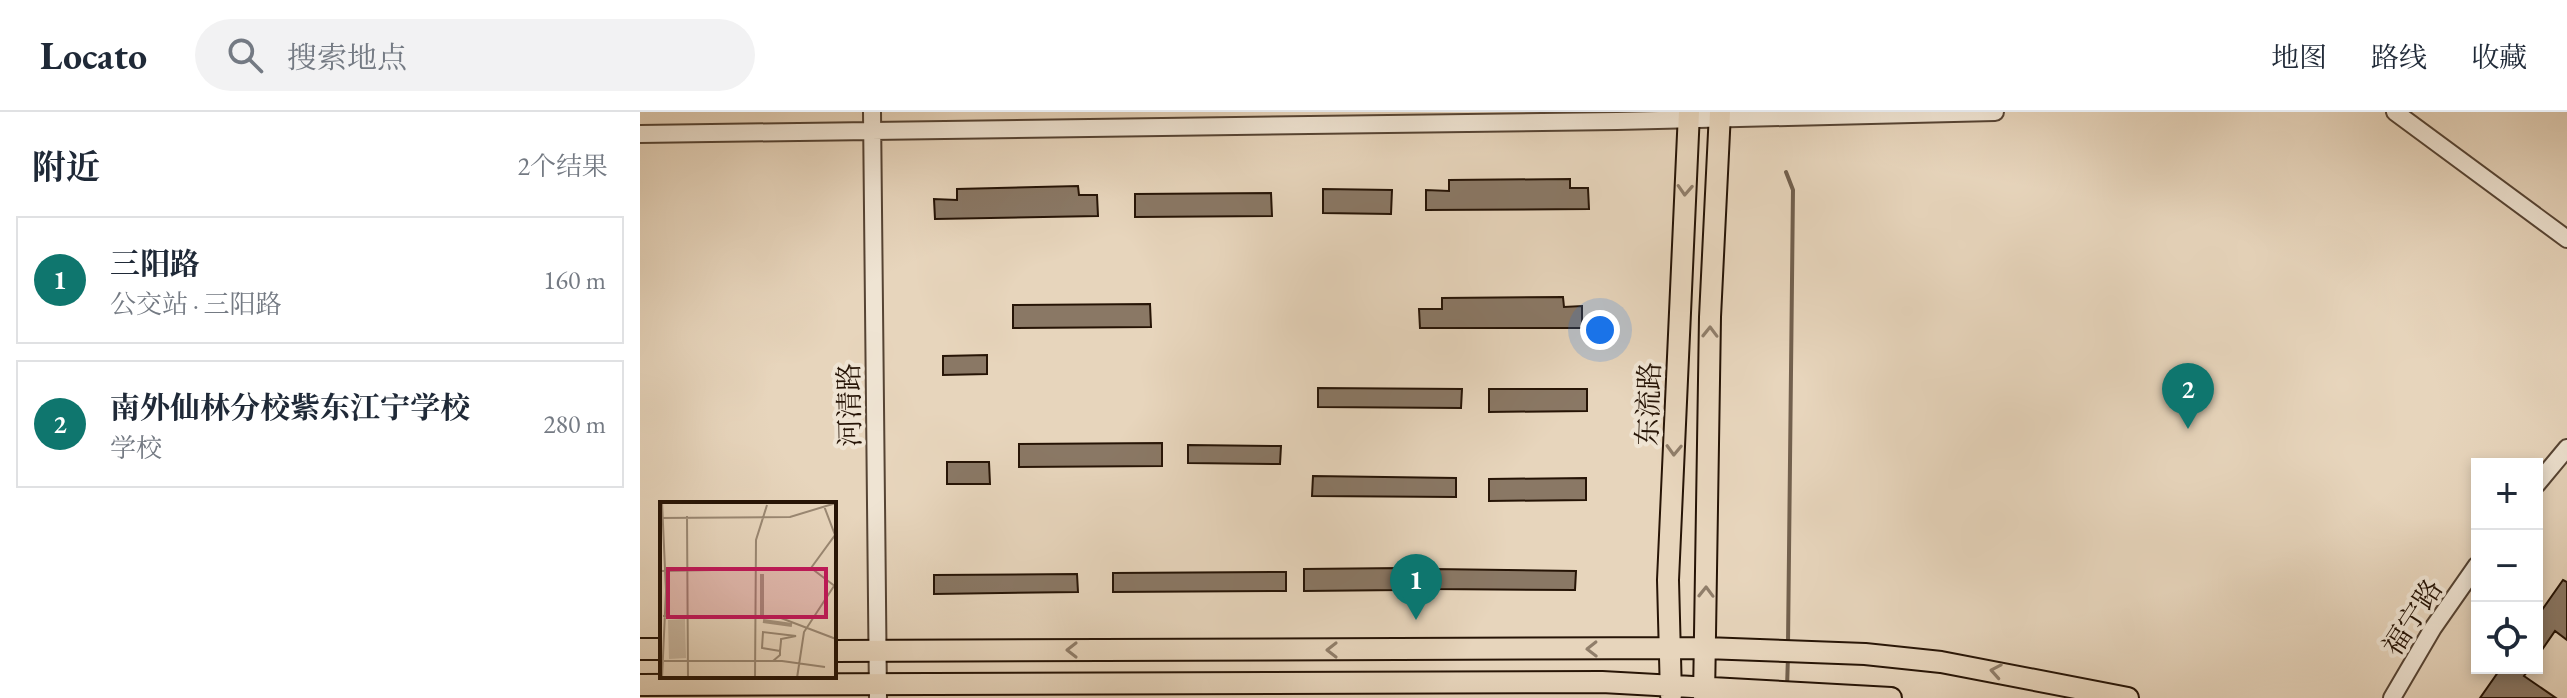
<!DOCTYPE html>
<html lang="zh">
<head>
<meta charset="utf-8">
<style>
  :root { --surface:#fff; --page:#f2f2f3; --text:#1f2937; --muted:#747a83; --line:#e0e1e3; --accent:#0f766e }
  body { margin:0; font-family:"EB Garamond","Noto Serif SC",serif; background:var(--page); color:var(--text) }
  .controls { position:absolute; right:24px; bottom:24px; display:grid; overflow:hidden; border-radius:0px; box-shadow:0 4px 12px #0003 }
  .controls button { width:72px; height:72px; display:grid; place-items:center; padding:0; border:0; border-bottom:2px solid var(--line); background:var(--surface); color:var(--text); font:40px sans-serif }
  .you { position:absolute; left:960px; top:218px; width:28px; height:28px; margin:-20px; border:6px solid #fff; border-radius:50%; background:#1a73e8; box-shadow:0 0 0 12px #1a73e833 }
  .badge { display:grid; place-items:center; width:52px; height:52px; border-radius:50%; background:var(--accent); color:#fff; font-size:26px; font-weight:700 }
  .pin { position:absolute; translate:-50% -66px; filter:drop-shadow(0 2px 4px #0008) }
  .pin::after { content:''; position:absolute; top:42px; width:28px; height:24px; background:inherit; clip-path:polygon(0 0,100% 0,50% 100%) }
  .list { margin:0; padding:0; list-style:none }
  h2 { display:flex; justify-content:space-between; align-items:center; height:104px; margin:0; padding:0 32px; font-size:34px }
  h2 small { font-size:26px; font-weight:400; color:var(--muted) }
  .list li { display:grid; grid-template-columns:52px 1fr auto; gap:24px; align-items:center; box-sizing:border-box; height:128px; margin:0 16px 16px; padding:0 16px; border:2px solid var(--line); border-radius:0px }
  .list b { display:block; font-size:30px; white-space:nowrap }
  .list p { margin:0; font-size:26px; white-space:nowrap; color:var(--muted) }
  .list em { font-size:26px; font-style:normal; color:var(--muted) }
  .icon { flex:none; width:44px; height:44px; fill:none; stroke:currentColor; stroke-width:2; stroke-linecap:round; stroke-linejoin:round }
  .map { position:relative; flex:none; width:1927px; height:586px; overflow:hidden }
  header { display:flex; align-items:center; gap:48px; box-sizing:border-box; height:112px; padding:0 40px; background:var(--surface); border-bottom:2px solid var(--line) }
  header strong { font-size:38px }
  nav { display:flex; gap:44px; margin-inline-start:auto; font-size:28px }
  .search { width:560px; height:72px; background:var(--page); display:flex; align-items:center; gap:20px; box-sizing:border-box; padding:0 28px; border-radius:44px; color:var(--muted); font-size:30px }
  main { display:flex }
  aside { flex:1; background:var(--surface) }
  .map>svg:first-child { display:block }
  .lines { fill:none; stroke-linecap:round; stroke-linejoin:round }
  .stream { stroke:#72604e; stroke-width:4 }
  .building { fill:#8a7865; stroke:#261406; stroke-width:2 }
  .minor-casing { stroke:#564434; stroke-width:20 }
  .major-casing { stroke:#261406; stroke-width:24 }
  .minor { stroke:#efe4d3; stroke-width:16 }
  .major { stroke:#e7d5bc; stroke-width:20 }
  .oneway { stroke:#907e6a }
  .labels { text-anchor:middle; stroke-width:8; stroke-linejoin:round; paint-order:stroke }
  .street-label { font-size:28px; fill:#261406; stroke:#efe4d3 }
  .inset-river { fill:none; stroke:#a5937e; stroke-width:4 }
  .inset-road { fill:none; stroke:#9a8873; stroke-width:2 }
  .view { fill:#c2185b; fill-opacity:0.15; stroke:#c2185b; stroke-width:4 }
  .inset-edge { fill:none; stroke:#261406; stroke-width:4 }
</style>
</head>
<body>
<header>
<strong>Locato</strong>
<div class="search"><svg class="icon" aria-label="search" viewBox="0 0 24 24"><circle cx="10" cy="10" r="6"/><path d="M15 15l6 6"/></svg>搜索地点</div>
<nav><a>地图</a><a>路线</a><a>收藏</a></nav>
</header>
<main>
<aside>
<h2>附近<small>2个结果</small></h2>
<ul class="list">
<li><span class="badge">1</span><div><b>三阳路</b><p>公交站 · 三阳路</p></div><em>160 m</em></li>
<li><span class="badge">2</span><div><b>南外仙林分校紫东江宁学校</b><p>学校</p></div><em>280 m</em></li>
</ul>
</aside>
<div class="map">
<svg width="1927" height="586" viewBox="0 0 1927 586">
  <rect width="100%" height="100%" fill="#e7d5bc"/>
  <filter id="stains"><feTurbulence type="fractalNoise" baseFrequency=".0025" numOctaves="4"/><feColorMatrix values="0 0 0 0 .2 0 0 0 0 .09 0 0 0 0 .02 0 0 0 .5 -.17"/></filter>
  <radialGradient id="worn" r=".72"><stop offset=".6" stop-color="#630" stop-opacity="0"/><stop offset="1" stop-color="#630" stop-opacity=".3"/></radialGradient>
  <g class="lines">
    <path class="stream" d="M1146 60 1153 78 1148 532
      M1147 576 1148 544"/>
  </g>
  <path class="building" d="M930 67V76H948L949 97 786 98V78L809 79V68Z
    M438 74 439 83H457L458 104 295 107 294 87 317 88V77Z
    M683 77 752 78 751 102 683 101Z
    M631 81 632 104 495 105V82Z
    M923 185 924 195 942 194V216H780L779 197H802V186Z
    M510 192 511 215 373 216V193Z
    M347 243V262L303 263V244Z
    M678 276 822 277 821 296 678 295Z
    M849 277H947V299L849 300Z
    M522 331V354L379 355V332Z
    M548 333 641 334 640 352 548 351Z
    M307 350H349L350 372H307Z
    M673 364 816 366V385L672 384Z
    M946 366V388L849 389V367Z
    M761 456V478L664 479V457Z
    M792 457 936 459 935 478 792 477Z
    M646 460V479L473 480V461Z
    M437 462 438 480 294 482V463Z
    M1923 468 1927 470V528L1915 519 1897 545V505Z
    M1861 556H1890L1884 564 1916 586H1840Z"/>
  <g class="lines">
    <g class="minor-casing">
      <path id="minor" d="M232 0 238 586
        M1755 0 1927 127
        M0 22 977 9 1355 0
        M1897 372 1927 336
        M1752 586 1793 516 1837 453"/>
    </g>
    <g class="major-casing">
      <path id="major" d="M0 537H22
        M194 539 1065 536 1225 542 1301 550 1488 586
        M0 573 962 570 1251 586
        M1031 583 1028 468 1049 0
        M1064 586 1070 205 1080 0"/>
    </g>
    <use href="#minor" class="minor"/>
    <use href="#major" class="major"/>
  </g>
  <defs><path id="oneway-chevron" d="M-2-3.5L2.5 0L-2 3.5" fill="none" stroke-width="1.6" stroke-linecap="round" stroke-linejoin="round" transform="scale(2)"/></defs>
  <g class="oneway">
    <use href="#oneway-chevron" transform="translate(1045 78) rotate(93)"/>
    <use href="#oneway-chevron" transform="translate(1070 220) rotate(-89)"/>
    <use href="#oneway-chevron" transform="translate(1034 338) rotate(92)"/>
    <use href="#oneway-chevron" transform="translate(1066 480) rotate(-89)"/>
    <use href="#oneway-chevron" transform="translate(952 537) rotate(179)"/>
    <use href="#oneway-chevron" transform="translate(432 538) rotate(180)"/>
    <use href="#oneway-chevron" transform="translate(692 538) rotate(180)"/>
    <use href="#oneway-chevron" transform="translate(1356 559) rotate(-170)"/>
  </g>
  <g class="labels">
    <g class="street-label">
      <text transform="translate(1008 292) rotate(-88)" y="10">东流路</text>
      <text transform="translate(209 293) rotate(-91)" y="10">河清路</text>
      <text transform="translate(1772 505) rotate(-57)" y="10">福宁路</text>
    </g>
  </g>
  <g transform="translate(20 390)">
    <rect width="176" height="176" fill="#e7d5bc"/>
    <path d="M25 117 26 156 9 157 8 118Z" fill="#c6b49d"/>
    <path class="inset-river" d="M102 72V113M103 119 132 123"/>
    <path class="inset-road" d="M27 14 28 176M0 16 130 15 176 1M151 66 175 33 164 4M0 69 151 66 176 85M3 114 121 116 176 137M4 159H122L165 165M113 159 120 153V149L121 139V137L136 134 103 130 102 146 120 149M2 176 6 89 2 0M95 176 96 38 107 3M137 176 144 130 174 84"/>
    <path class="view" d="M8 67H166V115H8Z"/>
    <rect width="176" height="176" class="inset-edge"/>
  </g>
  <rect width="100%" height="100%" filter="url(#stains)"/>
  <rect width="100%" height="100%" fill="url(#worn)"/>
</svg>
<div class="controls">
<button>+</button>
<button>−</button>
<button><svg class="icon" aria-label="locate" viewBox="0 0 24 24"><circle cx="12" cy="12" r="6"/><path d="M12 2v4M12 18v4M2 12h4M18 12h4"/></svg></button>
</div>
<div class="you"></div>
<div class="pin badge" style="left:776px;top:508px">1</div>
<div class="pin badge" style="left:1548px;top:317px">2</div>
</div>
</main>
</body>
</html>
